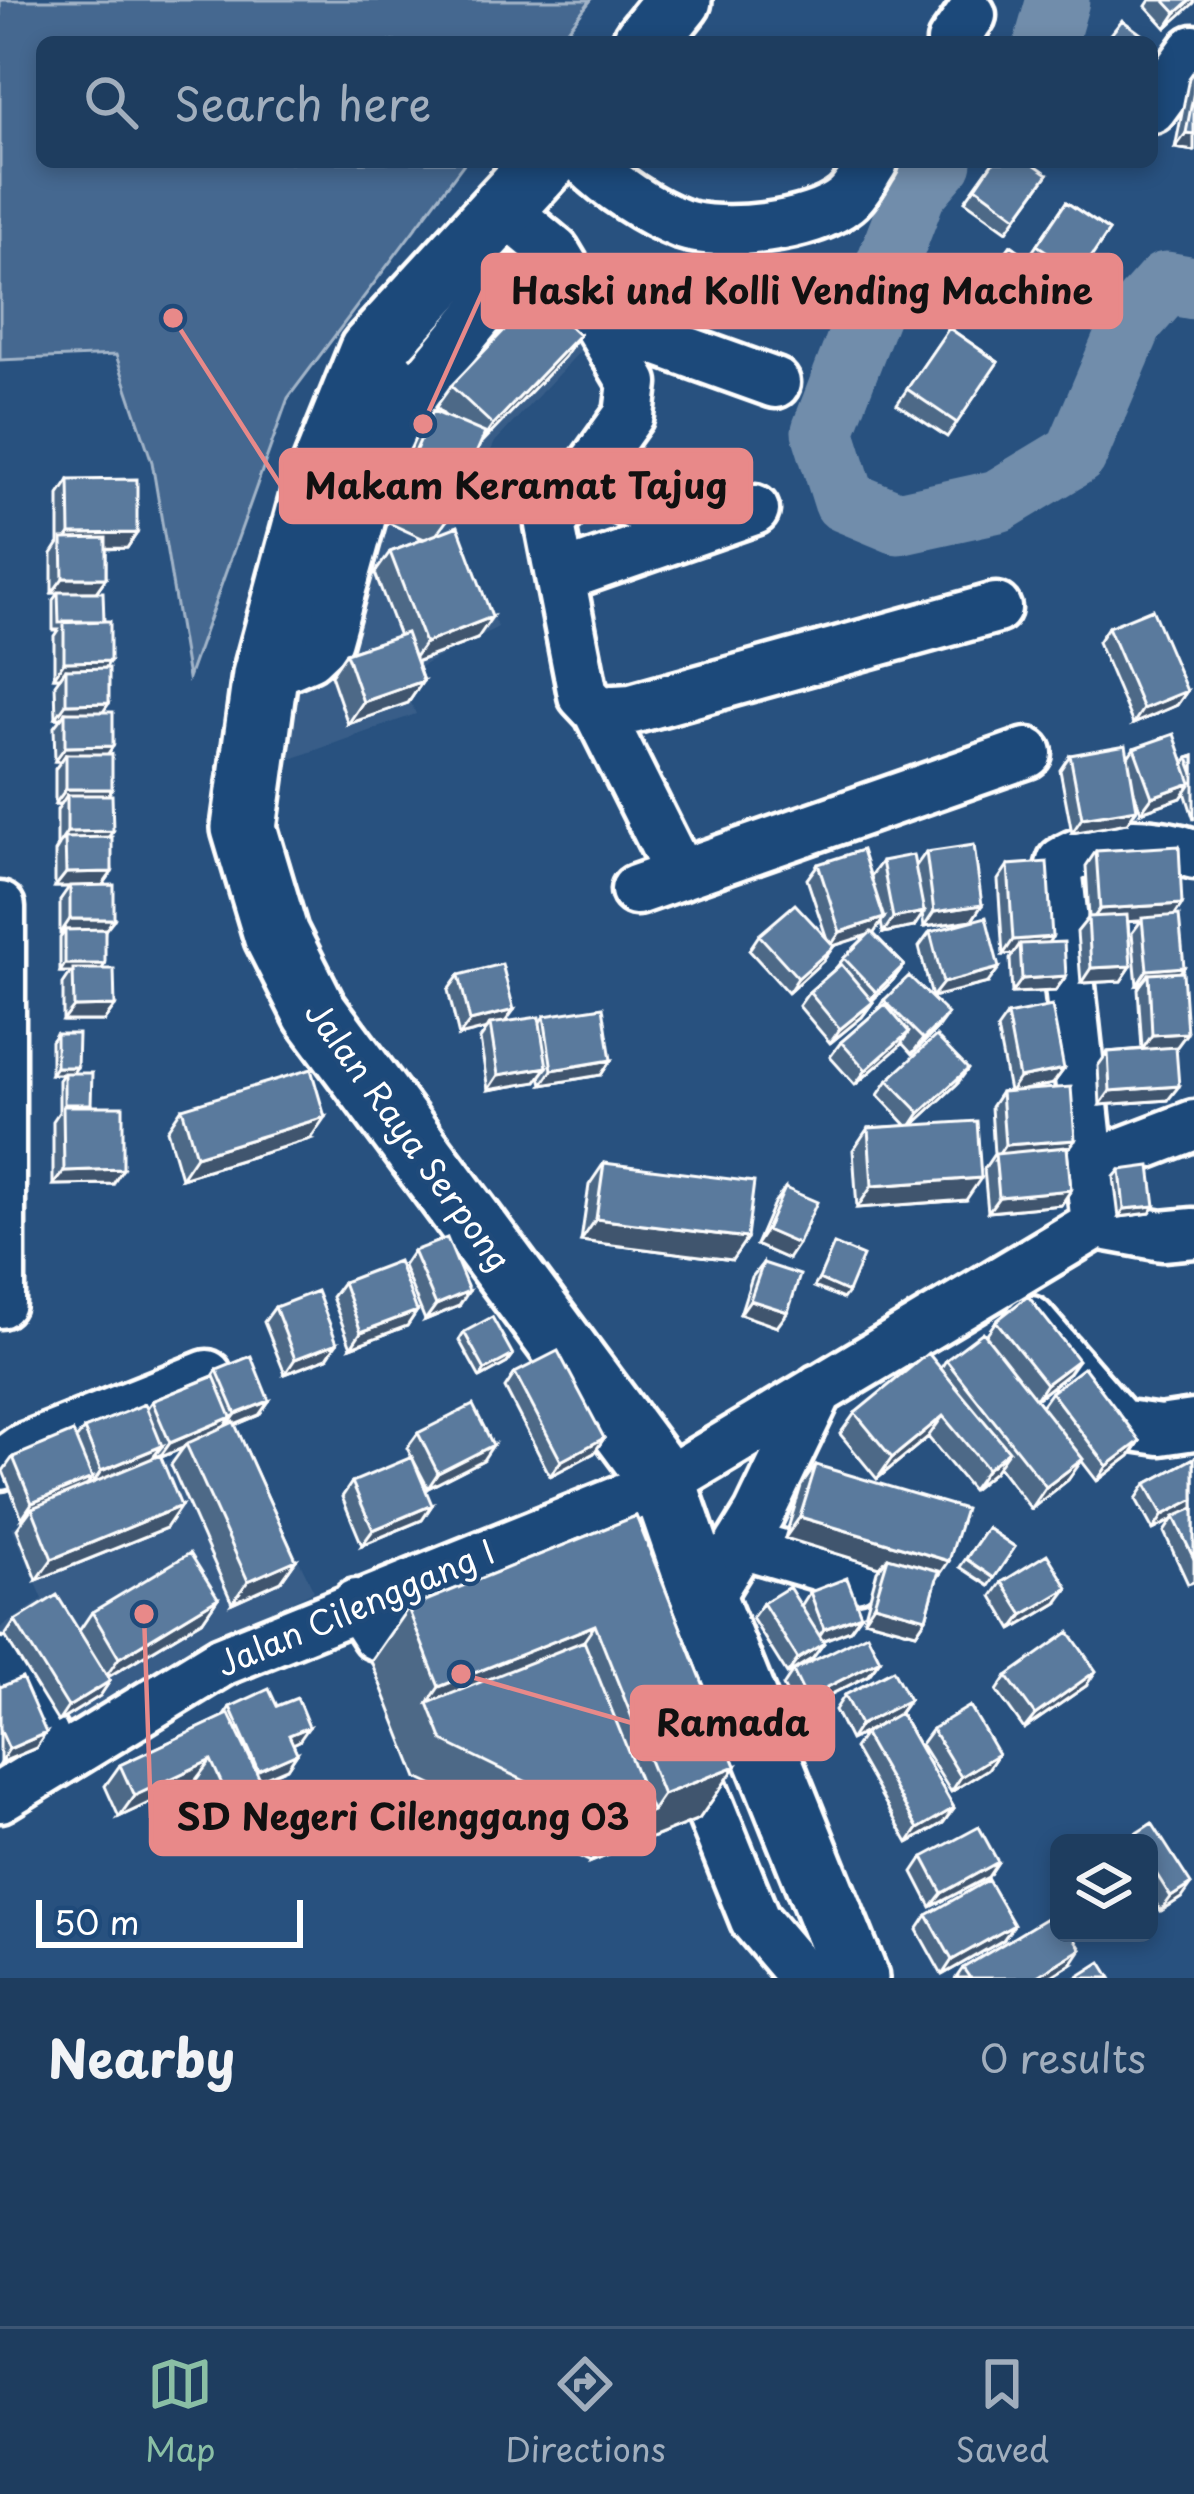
<!DOCTYPE html>
<html lang="en">
<head>
<meta charset="utf-8">
<style>
  :root { --surface:#1e3d5f; --page:#2b4868; --text:#f1f3f6; --muted:#a1aebd; --line:#3c5674; --accent:#8abfa5 }
  body { margin:0; font-family:"Playpen Sans",sans-serif; background:var(--page); color:var(--text) }
  .controls { position:absolute; right:36px; bottom:36px; display:grid; overflow:hidden; border-radius:18px; box-shadow:0 6px 18px #0003 }
  .controls button { width:108px; height:108px; display:grid; place-items:center; padding:0; border:0; border-bottom:3px solid var(--line); background:var(--surface); color:var(--text); font:60px sans-serif }
  .scale { position:absolute; left:36px; bottom:30px; width:267px; box-sizing:border-box; padding-left:12px; border:6px solid #fff; border-top:0; font-size:33px; line-height:42px; white-space:nowrap; color:#fff; -webkit-text-stroke:9px #1f4a7a; paint-order:stroke }
  .list { margin:0; padding:0; list-style:none }
  h2 { display:flex; justify-content:space-between; align-items:center; height:156px; margin:0; padding:0 48px; font-size:51px }
  h2 small { font-size:39px; font-weight:400; color:var(--muted) }
  .icon { flex:none; width:66px; height:66px; fill:none; stroke:currentColor; stroke-width:2; stroke-linecap:round; stroke-linejoin:round }
  .map { position:relative; flex:none; width:1194px; height:1978px; overflow:hidden }
  .search { position:absolute; background:var(--surface); box-shadow:0 6px 18px #0003; left:36px; right:36px; top:36px; height:132px; display:flex; align-items:center; gap:30px; box-sizing:border-box; padding:0 42px; border-radius:18px; color:var(--muted); font-size:45px }
  .sheet { height:348px; background:var(--surface) }
  nav { display:flex; justify-content:space-around; align-items:center; box-sizing:border-box; height:168px; border-top:3px solid var(--line); background:var(--surface); font-size:33px; color:var(--muted) }
  nav a { display:grid; justify-items:center; gap:6px }
  nav .on { color:var(--accent) }
  .map>svg:first-child { display:block }
  .built { fill:#375d88 }
  .green { fill:#446890; stroke:#a2b4c8; stroke-width:3 }
  .lines { fill:none; stroke-linecap:round; stroke-linejoin:round }
  .river { stroke:#718dab; stroke-width:63 }
  .minor-casing { stroke:#fff; stroke-width:57 }
  .major-casing { stroke:#fff; stroke-width:72 }
  .minor { stroke:#1f4a7a; stroke-width:48 }
  .major { stroke:#1f4a7a; stroke-width:63 }
  .wall { fill:#4d6987; stroke:#fff; stroke-width:3 }
  .shaded-wall { fill:#3f556e; stroke:#fff; stroke-width:3 }
  .building { fill:#5a7a9d; stroke:#fff; stroke-width:3 }
  .labels { text-anchor:middle; stroke-width:9; stroke-linejoin:round; paint-order:stroke }
  .street-label { font-size:33px; fill:#fff; stroke:#1f4a7a }
  .leader { fill:none; stroke:#e88989; stroke-width:4.5 }
  .callout-dot { fill:#e88989; stroke:#1f4a7a; stroke-width:4.5 }
  .callout { fill:#e88989; stroke:#e88989; stroke-width:4.5 }
  .callout-label { font-size:36px; text-anchor:middle; font-weight:bold; fill:#111 }
</style>
</head>
<body>
<div class="map">
<svg width="1194" height="1978" viewBox="0 0 1194 1978">
  <rect width="100%" height="100%" fill="#28517f"/>
  <filter id="ink" filterUnits="userSpaceOnUse"><feTurbulence type="fractalNoise" baseFrequency=".00833" numOctaves="2"/><feDisplacementMap in="SourceGraphic" scale="24" xChannelSelector="R" yChannelSelector="G"/><feConvolveMatrix kernelMatrix="1 2 1 2 8 2 1 2 1" color-interpolation-filters="sRGB"/></filter>
  <g filter="url(#ink)">
    <path class="built" d="M499 254 529 279 544 305 584 347 495 442 454 529 498 627 400 677 416 714 277 764V706L401 349Z
      M236 1431 314 1591 230 1630 0 1771V1628L43 1599 12 1527Z"/>
    <path class="green" d="M0 0H591L558 42H42V162H465L288 398 188 678 152 462 116 355 0 360Z"/>
    <g class="lines">
      <path class="river" d="M1046 42 1058 0
        M941 162 915 192 823 431 845 501 898 523 998 501 1076 454 1133 320 1166 283 1194 288"/>
      <g class="minor-casing">
        <path id="minor" d="M952 42 971 15
          M1152 108 1194 50
          M586 162C610 186 649 212 681 224 722 238 812 228 846 200 857 191 865 174 873 162
          M502 208 555 252 633 383 629 415 550 525 583 695 598 711 632 709 996 608
          M614 352 644 336 775 383
          M412 397 508 280
          M582 482 694 531
          M561 577 754 510
          M265 675 309 656 327 639 379 452 412 397 371 352
          M598 711 680 875
          M636 890 1027 753
          M0 907V1303
          M1090 1165 1194 1125
          M1096 1224 1058 876 1062 862C1097 839 1155 840 1194 854
          M1030 1321 1119 1424 1160 1430 1194 1425
          M0 1465 22 1449 207 1375
          M741 1543 855 1576
          M705 1602 759 1514 819 1389
          M356 1604 376 1635 454 1607
          M0 1663 44 1736
          M684 1744 755 1920 804 1978
          M0 1797 222 1661 664 1483 1096 1224 1162 1236 1194 1233"/>
      </g>
      <g class="major-casing">
        <path id="major" d="M645 42 679 0
          M545 162 371 352 314 493 265 675 244 828 276 935 315 1012 664 1483 705 1602 856 1978"/>
      </g>
      <use href="#minor" class="minor"/>
      <use href="#major" class="major"/>
    </g>
    <path class="wall" d="M1150 0H1194L1166 28 1146 6Z
      M1194 71V151L1175 148 1189 78Z
      M993 162 1048 174 1007 231 965 201Z
      M1066 202 1109 231 1069 289 1047 273 1008 328 970 302 1011 245 1028 258Z
      M949 328 998 362 947 437 897 404Z
      M579 335 564 357 480 444 447 520 437 534 477 639 416 662 423 681 408 703 348 724 331 675 346 653 399 636 375 573 390 552 424 539 380 519 418 432 433 411 445 416 436 407 451 386Z
      M69 480 137 533 127 548 106 549V578L96 592 109 703 102 712 113 746 108 754 109 837 112 872 103 885 105 930 102 969 115 1006 104 1021H63V984L71 972H60V938L63 934H60V900L69 887H55V852L58 847H57V810L61 804H55V769L61 761H55L54 727 61 718H56L55 684 60 677H54V636L58 630H53V600L58 593H52V554L59 543V495Z
      M1108 627 1187 691 1177 705 1133 724 1098 642Z
      M1134 748 1184 764 1188 758 1194 756V820L1185 792 1181 798 1141 812 1134 792 1127 823 1072 833 1060 770 1070 755 1128 757Z
      M1096 851 1182 904 1174 915 1184 967 1180 972 1176 1048 1168 1100 1100 1105 1098 1066 1108 1052 1142 1049 1138 989 1141 984 1137 985 1132 933 1141 921H1128L1131 966 1121 981 1081 983 1077 932 1089 917 1086 866Z
      M926 852 982 905 972 920 924 927 922 914 914 927 883 933 881 922 873 933 904 965 893 980 872 1001 873 1002 862 1017 830 1043 799 1006 809 992 835 969 844 958 868 934 833 946 823 961 788 993 749 950 759 935 827 939 807 879 818 864 873 886 871 876 882 861 916 866Z
      M1008 865 1052 937 1048 942 1066 976 1055 991 1012 993 1010 959 1013 954 1003 955 998 880Z
      M930 932 988 983 932 997 919 947Z
      M459 975 505 1022H540L544 1016 611 1060 601 1075 542 1085 540 1076 536 1082 488 1090 480 1039 487 1029 459 1036 448 990Z
      M884 1000 937 1029 912 1054 902 1043 855 1085 830 1057 841 1042 876 1012Z
      M1007 1015 1064 1069 1053 1084 1019 1091 1067 1150 1071 1190 1061 1205 988 1212 984 1169 994 1154 991 1107 1001 1092 1009 1091 997 1029Z
      M56 1034 73 1073 91 1104 90 1106 113 1184 53 1185V1121L59 1112V1080L63 1074H51V1041Z
      M888 1080 957 1084 913 1125 966 1200 857 1208 853 1150 868 1128 907 1126 878 1095Z
      M182 1108 310 1139 181 1178 167 1130Z
      M604 1163 747 1238 732 1260 581 1241 589 1185Z
      M1120 1170 1155 1206 1150 1213 1119 1217 1114 1177Z
      M785 1188 788 1259 756 1245 774 1203Z
      M413 1251 459 1306 425 1320 403 1266Z
      M763 1263 777 1327 740 1314 752 1277Z
      M343 1282 417 1311 407 1326 351 1347 332 1297Z
      M275 1307 327 1358 285 1374 264 1322Z
      M996 1321 1068 1374 1036 1399 1041 1406 1051 1392 1140 1441 1130 1456 1097 1481 1081 1460 1068 1480 1031 1509 998 1466 994 1472 972 1490 928 1437 877 1479 840 1434 855 1413 941 1368 946 1360 986 1335Z
      M464 1332 513 1355 507 1363 480 1378 459 1340Z
      M217 1370 269 1401 259 1415 235 1425 296 1560 281 1581 232 1603 171 1465 183 1448 161 1457 166 1528 37 1580 17 1529 26 1516 22 1518 3 1471 13 1457 76 1439 84 1429 147 1408 152 1401 213 1376Z
      M515 1373 604 1438 594 1453 550 1476 505 1388Z
      M418 1433 483 1460 428 1488 407 1448Z
      M1194 1458V1582L1188 1584 1164 1532 1172 1520 1153 1530 1136 1499 1146 1484Z
      M816 1465 937 1578 926 1618 916 1633 864 1619 877 1571 880 1567 785 1538 801 1486Z
      M352 1482 432 1505 422 1520 362 1545 342 1497Z
      M636 1516 736 1766 699 1819 591 1862 417 1778 371 1661 408 1608Z
      M987 1528 1015 1547 989 1586 960 1567Z
      M1002 1582 1057 1603 1012 1630 992 1596Z
      M810 1592 861 1615 850 1630 822 1640 813 1658 787 1674 752 1618 763 1603 801 1606Z
      M218 1598 203 1620 108 1677 110 1681 100 1696 58 1722 5 1636 15 1621 79 1631 92 1612Z
      M880 1660 869 1675 796 1712 783 1686 793 1671Z
      M1007 1676 1086 1686 1024 1729 997 1691Z
      M0 1687 36 1748 0 1763Z
      M845 1695 909 1700 900 1713 954 1808 943 1823 908 1843 854 1748 864 1734 881 1724 850 1740 835 1710Z
      M277 1706 299 1741 293 1744 297 1753 287 1768 260 1780 250 1812 217 1828 195 1781 119 1817 105 1786 120 1765 223 1717 230 1707Z
      M932 1729 998 1754 988 1769 951 1792 921 1744Z
      M1149 1843 1181 1898 1161 1911 1149 1893Z
      M923 1857 998 1862 988 1877 931 1907 913 1872Z
      M927 1915 1003 1940 942 1975 917 1930Z
      M1071 1964 1048 1978H956L963 1968Z"/>
    <path class="shaded-wall" d="M1191 0H1194V3L1166 28 1176 13Z
      M1186 133 1194 134V151L1175 148Z
      M579 335 564 357 478 447 493 425Z
      M137 533 127 548 62 549V545L70 534Z
      M63 578H106L96 592 52 593Z
      M492 617 477 639 410 664 425 643Z
      M110 661 100 676 66 669 60 677H54L64 662Z
      M423 681 408 703 348 724 363 702Z
      M1187 691 1177 705 1133 724 1143 709Z
      M109 703 99 718 65 712 61 718H56L66 704Z
      M113 746 103 761 66 754 61 761H55L65 747Z
      M1191 783 1181 798 1141 812 1152 797Z
      M66 789H112L102 804 67 795 61 804H55Z
      M1137 809 1127 823 1072 833 1082 818Z
      M113 831 102 846 65 838 57 847 67 832Z
      M112 872 102 886 55 887 66 873Z
      M1182 904 1172 919 1089 924 1100 909Z
      M982 905 972 920 924 927 934 912Z
      M924 912 914 927 883 933 893 918Z
      M884 918 874 933 830 947 840 932Z
      M70 919H114L103 933 65 930 60 934Z
      M1052 937 1042 952 1020 944 1013 954 1003 955 1013 940Z
      M834 946 823 961 788 993 798 978Z
      M65 964H105L100 972H60Z
      M904 965 893 980 866 1006 876 992Z
      M1131 966 1121 981 1081 983 1091 968Z
      M1184 967 1173 982 1149 974 1141 984 1137 985 1147 970Z
      M999 968 988 983 932 997 943 983Z
      M1066 976 1055 991 1012 993 1022 979Z
      M873 1002 862 1017 830 1043 840 1029Z
      M115 1006 104 1021H63L74 1007Z
      M514 1010 503 1025 490 1024 487 1029 459 1036 470 1021Z
      M948 1014 937 1029 912 1054 923 1039Z
      M909 1032 899 1047 855 1085 866 1070Z
      M1187 1033 1176 1048 1142 1050 1152 1035Z
      M611 1060 601 1075 542 1085 552 1070Z
      M56 1067H77L72 1074H51Z
      M547 1067 536 1082 488 1090 498 1075Z
      M968 1069 957 1084 910 1128 920 1113Z
      M1064 1069 1053 1084 1009 1093 1019 1078Z
      M1179 1086 1168 1100 1100 1105 1110 1091Z
      M325 1117 310 1139 181 1178 196 1156Z
      M1075 1140 1064 1155 995 1160 1005 1145Z
      M123 1169 113 1184 53 1185 64 1171Z
      M981 1178 966 1200 857 1208 872 1186Z
      M1071 1190 1061 1205 988 1212 999 1197Z
      M1155 1206 1150 1213 1119 1217 1124 1209Z
      M596 1219 747 1238 732 1260 581 1241Z
      M766 1230 798 1244 788 1259 756 1245Z
      M819 1279 848 1292 843 1299 814 1287Z
      M469 1291 459 1306 425 1320 436 1305Z
      M750 1300 788 1312 777 1327 740 1314Z
      M417 1311 407 1326 351 1347 361 1332Z
      M337 1343 327 1358 285 1374 295 1359Z
      M513 1355 507 1363 480 1378 485 1370Z
      M1078 1360 1068 1374 1036 1399 1046 1384Z
      M269 1401 259 1415 225 1429 236 1414Z
      M943 1416 928 1437 877 1479 892 1458Z
      M231 1417 221 1432 186 1444 183 1448 159 1458 170 1443Z
      M604 1438 594 1453 550 1476 561 1461Z
      M1140 1441 1130 1456 1097 1481 1107 1466Z
      M493 1445 483 1460 428 1488 438 1473Z
      M162 1446 151 1460 91 1486 101 1471Z
      M1009 1451 994 1472 972 1490 987 1469Z
      M1083 1459 1068 1480 1031 1509 1046 1487Z
      M92 1478 82 1493 32 1508 26 1516 22 1518 32 1503Z
      M1194 1499V1508L1153 1530 1163 1515Z
      M432 1505 422 1520 362 1545 373 1530Z
      M181 1506 166 1528 37 1580 52 1559Z
      M800 1517 949 1561 934 1583 888 1557 880 1567 785 1538Z
      M296 1560 281 1581 232 1603 248 1581Z
      M1068 1588 1057 1603 1012 1630 1023 1615Z
      M218 1598 203 1620 104 1679 119 1658Z
      M874 1604 926 1618 916 1633 864 1619Z
      M861 1615 850 1630 814 1644 824 1629Z
      M595 1625 558 1678 428 1703 439 1687Z
      M824 1643 813 1658 787 1674 798 1659Z
      M880 1660 869 1675 796 1712 806 1698Z
      M1096 1671 1086 1686 1024 1729 1035 1715Z
      M110 1681 100 1696 58 1722 68 1707Z
      M909 1700 898 1715 850 1740 860 1725Z
      M309 1727 299 1741 279 1750 289 1735Z
      M46 1733 36 1748 0 1763 9 1749Z
      M297 1753 287 1768 247 1785 258 1770Z
      M998 1754 988 1769 951 1792 961 1777Z
      M211 1760 195 1781 119 1817 134 1796Z
      M736 1766 699 1819 591 1862 617 1826 652 1811 663 1795Z
      M265 1790 250 1812 217 1828 232 1806Z
      M954 1808 943 1823 908 1843 918 1829Z
      M998 1862 988 1877 931 1907 942 1893Z
      M1191 1884 1181 1898 1161 1911 1171 1897Z
      M1014 1925 1003 1940 942 1975 952 1960Z
      M1081 1949 1071 1964 1048 1978H1034Z"/>
    <path class="building" d="M1164 0H1191L1176 13Z
      M1122 20 1152 42H1105Z
      M1194 91V134L1186 133Z
      M993 162H1031L1048 174 1017 217 976 187Z
      M1066 202 1109 231 1080 274 1037 245Z
      M1011 245 1048 271 1018 314 980 288Z
      M537 296 579 335 493 425 451 386Z
      M949 328 998 362 957 423 907 389Z
      M433 411 485 433 447 520 395 498Z
      M137 479V533L70 534 69 480Z
      M458 526 492 617 425 643 390 552Z
      M106 538V578H63L62 539Z
      M58 592H103L104 621 59 623Z
      M1152 609 1187 691 1143 709 1108 627Z
      M64 621H110V661L64 662Z
      M406 633 423 681 363 702 346 653Z
      M109 668V703L66 704V669Z
      M65 712H113V746L65 747Z
      M1174 734 1191 783 1152 797 1134 748Z
      M1126 745 1137 809 1082 818 1070 755Z
      M66 754H112V789H66Z
      M1194 756V774L1188 758Z
      M67 795H112L113 831 67 832Z
      M112 837V872L66 873 65 838Z
      M974 845 982 905 934 912 926 852Z
      M1179 846 1182 904 1100 909 1096 851Z
      M862 850 884 918 840 932 818 864Z
      M913 855 924 912 893 918 882 861Z
      M1047 862 1052 937 1013 940 1008 865Z
      M114 885V919H70V886Z
      M795 904 834 946 798 978 759 935Z
      M1127 915 1131 966 1091 968 1088 917Z
      M1179 915 1184 967 1147 970 1142 918Z
      M986 917 999 968 943 983 930 932Z
      M105 929V964H65V930Z
      M871 932 904 965 876 992 844 958Z
      M1064 942 1066 976 1022 979 1020 944Z
      M502 964 514 1010 470 1021 459 975Z
      M841 964 873 1002 840 1029 809 992Z
      M73 969H114L115 1006 74 1007Z
      M1183 972 1187 1033 1152 1035 1149 974Z
      M909 976 948 1014 923 1039 884 1000Z
      M885 1004 909 1032 866 1070 841 1042Z
      M1052 1006 1064 1069 1019 1078 1007 1015Z
      M603 1007 611 1060 552 1070 544 1016Z
      M539 1017 547 1067 498 1075 490 1024Z
      M56 1034H78L77 1067H56Z
      M936 1036 968 1069 920 1113 888 1080Z
      M1176 1047 1179 1086 1110 1091 1108 1052Z
      M311 1069 325 1117 196 1156 182 1108Z
      M64 1073H92L91 1104H64Z
      M1071 1087 1075 1140 1005 1145 1001 1092Z
      M63 1106H123V1169L64 1171Z
      M977 1121 981 1178 872 1186 868 1128Z
      M1067 1147 1071 1190 999 1197 995 1154Z
      M604 1163 754 1182 747 1238 596 1219Z
      M1150 1166 1155 1206 1124 1209 1120 1170Z
      M785 1188 817 1202 798 1244 766 1230Z
      M447 1238 469 1291 436 1305 413 1251Z
      M834 1244 863 1256 848 1292 819 1279Z
      M398 1261 417 1311 361 1332 343 1282Z
      M763 1263 800 1275 788 1312 750 1300Z
      M317 1291 337 1343 295 1359 275 1307Z
      M1028 1296 1078 1360 1046 1384 996 1321Z
      M492 1317 513 1355 485 1370 464 1332Z
      M983 1332 1083 1459 1046 1487 946 1360Z
      M558 1351 604 1438 561 1461 515 1373Z
      M928 1353 1009 1451 987 1469 943 1416 892 1458 855 1413Z
      M251 1356 269 1401 236 1414 217 1370Z
      M1084 1367 1140 1441 1107 1466 1051 1392Z
      M214 1376 231 1417 170 1443 152 1401Z
      M145 1404 162 1446 101 1471 84 1429Z
      M473 1405 493 1445 438 1473 418 1433Z
      M234 1422 296 1560 248 1581 186 1444Z
      M73 1432 92 1478 32 1503 13 1457Z
      M160 1455 181 1506 52 1559 32 1508Z
      M412 1457 432 1505 373 1530 352 1482Z
      M1194 1458V1499L1163 1515 1146 1484Z
      M816 1465 965 1509 949 1561 800 1517Z
      M1194 1508V1559L1174 1517Z
      M636 1516 736 1766 663 1795 595 1625 439 1687 408 1608Z
      M987 1528 1015 1547 994 1578 966 1559Z
      M190 1553 218 1598 119 1658 92 1612Z
      M1047 1554 1068 1588 1023 1615 1002 1582Z
      M888 1557 939 1571 926 1618 874 1604Z
      M847 1578 861 1615 824 1629 810 1592Z
      M789 1587 824 1643 798 1659 763 1603Z
      M57 1595 110 1681 68 1707 15 1621Z
      M1069 1632 1096 1671 1035 1715 1007 1676Z
      M867 1634 880 1660 806 1698 793 1671Z
      M584 1641 652 1811 617 1826 443 1741 428 1703Z
      M893 1670 909 1700 860 1725 845 1695Z
      M22 1678 46 1733 9 1749 0 1729V1687Z
      M269 1689 277 1706 297 1698 309 1727 289 1735 297 1753 258 1770 230 1707Z
      M970 1706 998 1754 961 1777 932 1729Z
      M900 1713 954 1808 918 1829 864 1734Z
      M229 1714 265 1790 232 1806 211 1760 134 1796 120 1765Z
      M1152 1823 1191 1884 1171 1897 1150 1864 1149 1865V1843H1121Z
      M979 1827 998 1862 942 1893 923 1857Z
      M988 1880 1014 1925 952 1960 927 1915Z
      M1058 1911 1059 1933H1071L1081 1949 1034 1978H970L963 1968Z
      M1101 1962 1111 1978H1076Z"/>
  </g>
  <g class="labels">
    <g class="street-label">
      <text transform="translate(408 1136) rotate(54)" y="12">Jalan Raya Serpong</text>
      <text transform="translate(356 1608) rotate(-23)" y="12">Jalan Cilenggang I</text>
    </g>
  </g>
  <path class="leader" d="M423 424L483 291M173 318L281 486M461 1674L632 1723M144 1614L151 1818"/>
  <g class="callout-dot">
    <circle cx="423" cy="424" r="12"/>
    <circle cx="173" cy="318" r="12"/>
    <circle cx="461" cy="1674" r="12"/>
    <circle cx="144" cy="1614" r="12"/>
  </g>
  <g class="callout">
    <rect x="483" y="255" width="638" height="72" rx="12"/>
    <rect x="281" y="450" width="470" height="72" rx="12"/>
    <rect x="632" y="1687" width="201" height="72" rx="12"/>
    <rect x="151" y="1782" width="503" height="72" rx="12"/>
  </g>
  <g class="callout-label">
    <text x="802" y="304">Haski und Kolli Vending Machine</text>
    <text x="516" y="499">Makam Keramat Tajug</text>
    <text x="733" y="1736">Ramada</text>
    <text x="403" y="1830">SD Negeri Cilenggang 03</text>
  </g>
</svg>
<div class="controls">
<button><svg class="icon" aria-label="layers" viewBox="0 0 24 24"><path d="M12 4l9 5-9 5-9-5zM3 14l9 5 9-5"/></svg></button>
</div>
<div class="scale">50 m</div>
<div class="search"><svg class="icon" aria-label="search" viewBox="0 0 24 24"><circle cx="10" cy="10" r="6"/><path d="M15 15l6 6"/></svg>Search here</div>
</div>
<section class="sheet">
<h2>Nearby<small>0 results</small></h2>
<ul class="list">
</ul>
</section>
<nav>
<a class="on"><svg class="icon" aria-label="map" viewBox="0 0 24 24"><path d="M3 6l6-2 6 2 6-2v14l-6 2-6-2-6 2zM9 4v14M15 6v14"/></svg>Map</a>
<a><svg class="icon" aria-label="directions" viewBox="0 0 24 24"><path d="M12 3l9 9-9 9-9-9zM9 14v-3h6M13 9l2 2-2 2"/></svg>Directions</a>
<a><svg class="icon" aria-label="saved" viewBox="0 0 24 24"><path d="M7 4h10v16l-5-4-5 4z"/></svg>Saved</a>
</nav>
</body>
</html>
